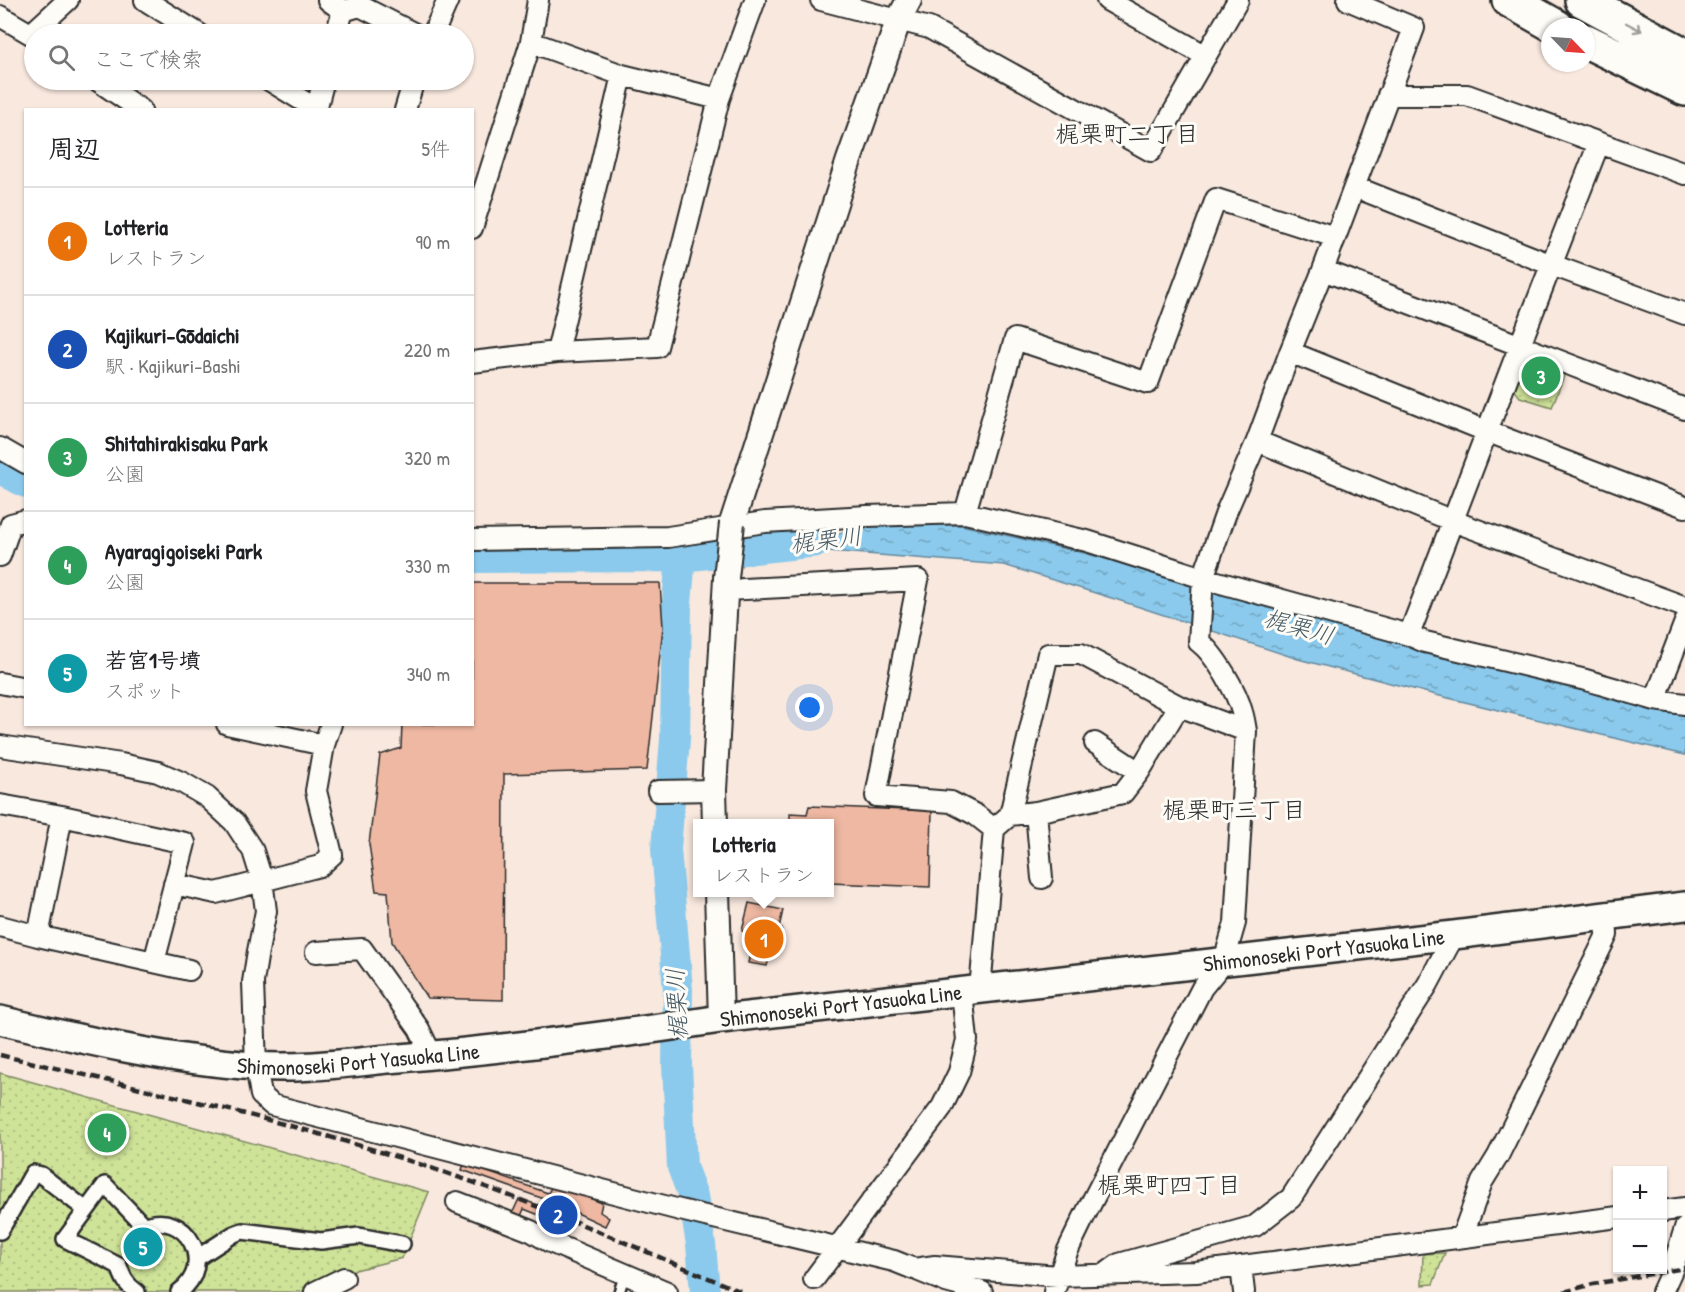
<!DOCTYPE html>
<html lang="ja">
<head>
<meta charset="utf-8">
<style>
  :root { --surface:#fff; --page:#f6f6f6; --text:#202124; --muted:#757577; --line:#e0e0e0; --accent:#0b8043 }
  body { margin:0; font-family:"Patrick Hand","Klee One",sans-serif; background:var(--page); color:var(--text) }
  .controls { position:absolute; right:18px; bottom:18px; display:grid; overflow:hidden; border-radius:0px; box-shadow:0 2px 4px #0004 }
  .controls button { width:54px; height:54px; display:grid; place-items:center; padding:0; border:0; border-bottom:2px solid var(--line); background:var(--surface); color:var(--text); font:30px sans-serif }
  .compass { position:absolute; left:1541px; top:18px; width:54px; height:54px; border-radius:50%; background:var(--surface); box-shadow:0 2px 4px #0004; rotate:115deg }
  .you { position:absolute; left:810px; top:708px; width:21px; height:21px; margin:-15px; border:4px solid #fff; border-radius:50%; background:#1a73e8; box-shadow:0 0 0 9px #1a73e833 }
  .badge { display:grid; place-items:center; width:39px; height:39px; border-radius:50%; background:var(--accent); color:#fff; font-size:20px; font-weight:700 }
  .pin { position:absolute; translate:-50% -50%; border:3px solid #fff; box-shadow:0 2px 6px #0006 }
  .popup { position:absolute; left:693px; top:819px; width:141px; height:78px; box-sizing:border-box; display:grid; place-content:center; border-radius:0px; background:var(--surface); filter:drop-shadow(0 2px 4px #0005); font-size:20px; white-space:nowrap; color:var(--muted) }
  .popup b { font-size:22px; color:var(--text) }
  .popup::after { content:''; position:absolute; left:50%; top:100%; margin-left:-12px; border:12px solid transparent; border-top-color:var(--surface) }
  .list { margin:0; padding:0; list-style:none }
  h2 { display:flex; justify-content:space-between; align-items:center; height:78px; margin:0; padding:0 24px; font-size:26px }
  h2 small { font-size:20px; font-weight:400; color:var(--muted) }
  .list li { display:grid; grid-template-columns:39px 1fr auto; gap:18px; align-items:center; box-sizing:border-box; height:108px; padding:0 24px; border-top:2px solid var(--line) }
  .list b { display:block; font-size:22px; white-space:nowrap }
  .list p { margin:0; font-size:20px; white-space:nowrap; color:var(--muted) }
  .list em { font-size:20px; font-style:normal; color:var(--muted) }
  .icon { flex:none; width:33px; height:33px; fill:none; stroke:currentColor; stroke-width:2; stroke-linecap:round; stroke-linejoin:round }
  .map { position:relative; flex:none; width:1685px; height:1292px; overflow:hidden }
  .search { position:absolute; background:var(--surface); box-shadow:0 2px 4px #0004; left:24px; top:24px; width:450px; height:66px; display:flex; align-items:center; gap:15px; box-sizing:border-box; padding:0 21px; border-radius:33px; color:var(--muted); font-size:22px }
  .panel { position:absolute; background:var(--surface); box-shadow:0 2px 4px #0004; left:24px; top:108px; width:450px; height:618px; border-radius:0px }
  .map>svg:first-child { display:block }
  .grass { fill:url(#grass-dots); stroke:#7d8762; stroke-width:1.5 }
  .water { fill:url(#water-ripples); stroke:#658a9f; stroke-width:1.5 }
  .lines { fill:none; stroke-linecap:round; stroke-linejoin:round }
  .river { stroke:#8bcaec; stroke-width:30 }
  .building { fill:#eeb8a2; stroke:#2b2b2b; stroke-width:1.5 }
  .service-casing { stroke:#2b2b2b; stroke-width:14 }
  .pedestrian-casing { stroke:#2b2b2b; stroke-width:20 }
  .minor-casing { stroke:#2b2b2b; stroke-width:24 }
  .tertiary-casing { stroke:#2b2b2b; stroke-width:28 }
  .secondary-casing { stroke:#2b2b2b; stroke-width:32 }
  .trunk-casing { stroke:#2b2b2b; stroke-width:38 }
  .service { stroke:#fdfcf7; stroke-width:9 }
  .pedestrian { stroke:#fdfcf7; stroke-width:15 }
  .minor { stroke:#fdfcf7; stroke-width:20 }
  .tertiary { stroke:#fdfcf7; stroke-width:24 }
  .secondary { stroke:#fdfcf7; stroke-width:27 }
  .trunk { stroke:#fdfcf7; stroke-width:33 }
  .rail { stroke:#2b2b2b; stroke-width:4.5; stroke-dasharray:9 4.5; stroke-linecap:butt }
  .tertiary-bridge-casing { stroke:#2b2b2b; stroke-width:28; stroke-linecap:butt }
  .tertiary-bridge { stroke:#fdfcf7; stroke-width:24 }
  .oneway { stroke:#9e9e9b }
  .labels { text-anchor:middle; stroke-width:6; stroke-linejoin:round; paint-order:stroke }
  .street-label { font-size:22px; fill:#2b2b2b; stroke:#fdfcf7 }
  .neighbourhood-label { font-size:24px; fill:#2b2b2b; stroke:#fdfcf7 }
  .water-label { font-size:24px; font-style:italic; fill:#485b65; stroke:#fdfcf7 }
</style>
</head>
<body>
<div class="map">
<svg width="1685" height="1292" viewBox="0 0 1685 1292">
  <defs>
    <pattern id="grass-dots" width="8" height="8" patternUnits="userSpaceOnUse" patternTransform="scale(1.5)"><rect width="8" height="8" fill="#cfe398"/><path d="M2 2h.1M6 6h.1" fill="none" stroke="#b2c383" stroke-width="1.8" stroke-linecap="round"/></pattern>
    <pattern id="water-ripples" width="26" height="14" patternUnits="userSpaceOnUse" patternTransform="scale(1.5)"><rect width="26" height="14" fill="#8bcaec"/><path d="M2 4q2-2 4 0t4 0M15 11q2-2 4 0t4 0" fill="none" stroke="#72a4bf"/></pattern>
  </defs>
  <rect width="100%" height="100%" fill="#f8e8de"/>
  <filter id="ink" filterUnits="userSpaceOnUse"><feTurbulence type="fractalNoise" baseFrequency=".0167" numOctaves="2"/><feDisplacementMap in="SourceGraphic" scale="12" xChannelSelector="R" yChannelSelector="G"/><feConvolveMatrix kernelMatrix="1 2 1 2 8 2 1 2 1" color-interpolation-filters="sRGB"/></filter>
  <g filter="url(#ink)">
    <path class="grass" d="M1529 353 1569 363 1552 407 1520 397 1513 388Z
      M0 1073 429 1192 402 1258 348 1272 310 1292H0Z
      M1445 1253 1433 1284 1422 1285 1423 1254Z"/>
    <path class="water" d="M878 524 961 525 1084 553 1638 701 1685 709V755L1440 696 1298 659 1118 600 1004 565 778 547Z"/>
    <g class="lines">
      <path class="river" d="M0 469 26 483
        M681 557 677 603 675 739 666 849 678 990 677 1065 682 1167 693 1196 701 1244 705 1292
        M472 558 681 557 817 542"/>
    </g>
    <path class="building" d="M472 583H660L663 627 647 770 504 774 503 1000 427 998 392 942 388 892 376 891 369 844 380 755 401 748 402 724H472Z
      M809 806 932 811 930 887 830 883V824H790V813L807 814Z
      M749 903 783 910 779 928 782 929 778 944H776L772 955H770L767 966 748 963 750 953H747L750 934 742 931Z
      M464 1164 548 1193 553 1184 602 1203 600 1212 609 1218 605 1226 560 1205 552 1220 524 1209 521 1216 513 1212 519 1199 545 1207 547 1200 462 1170Z"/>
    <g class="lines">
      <g class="service-casing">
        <path id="service" d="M619 1292 625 1274"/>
      </g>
      <g class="pedestrian-casing">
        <path id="pedestrian" d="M0 1231 33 1173 41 1175 86 1210
          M197 1258 234 1234 242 1231 321 1241 359 1236 402 1244
          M137 1292C126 1285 123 1278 119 1266L65 1239 105 1185 144 1226C186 1208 217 1265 179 1292"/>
      </g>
      <g class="minor-casing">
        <path id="minor" d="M145 0 199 34
          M328 0 343 11 336 34
          M821 0 929 28 1151 151 1238 0
          M1107 0 1206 56
          M343 11 360 6 415 34
          M0 16 34 36
          M31 34 68 0
          M433 34 448 0
          M531 42 622 75 719 99
          M97 80 141 110
          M269 80 316 109
          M1388 95H1467L1685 174
          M316 110 324 80
          M405 110 414 80
          M1355 187 1552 265 1685 314
          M472 228 531 42 538 0
          M1323 270 1685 409
          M557 352 622 75
          M1290 352 1486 431 1685 507
          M472 362 557 352 657 347 719 99 755 0
          M1257 441 1453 521 1685 607
          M0 448 26 463
          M965 513 1015 339 1148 383 1216 199 1335 237
          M472 540 668 537 765 522 867 516 965 513 1087 541 1203 578 1409 635 1425 642 1586 680 1655 700 1685 704
          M0 556 11 524 26 520
          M725 590 918 580 876 796 951 802 976 815 994 829 1010 815 1048 654H1081L1179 706 1246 731
          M1409 635 1520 345 1599 143
          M0 683 26 688
          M1655 700 1685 622
          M227 724 324 745
          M1095 743 1139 772
          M0 746 121 764 158 772 183 783 207 797 234 822 253 851 262 880 266 911 258 951 253 982 256 1066 261 1095 272 1105 676 1209 894 1261 914 1269 935 1266 1058 1276 1196 1272 1618 1217
          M658 791 714 790
          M0 805 62 816 185 843 154 962
          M1036 812 1042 878
          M1010 815 1036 812 1123 793 1139 772 1179 706
          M174 884 216 893 320 866 332 855 316 791 324 745 331 724
          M0 926 38 936 189 970
          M38 936 62 816
          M316 952 362 949 419 1029 432 1056
          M980 990 994 829
          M457 1202 531 1231 548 1241 667 1292
          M1662 1211 1685 1208
          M1462 1237 1482 1182 1498 1156 1607 935 1606 916
          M1241 1266 1244 1292
          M919 1271 946 1282 982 1292
          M1108 1272 1119 1264 1255 1226 1291 1198 1428 984 1454 935
          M814 1279 942 1107 959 1072 967 1040 962 992
          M315 1292 344 1278
          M1054 1292 1067 1252 1084 1217 1202 988 1224 961 1235 923 1246 731C1245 725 1244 718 1242 712 1237 692 1215 654 1199 642L1203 578 1227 510 1257 441 1290 352 1323 270 1414 28 1348 0
          M1662 1292 1672 1270 1685 1228"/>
      </g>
      <g class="tertiary-casing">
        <path id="tertiary" d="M732 523 849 160 899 19 909 0
          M715 824 714 790 726 578
          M717 892 721 1019"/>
      </g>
      <g class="secondary-casing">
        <g id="secondary">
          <path id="s1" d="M0 1020C84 1040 169 1060 255 1066 303 1070 352 1062 400 1058 507 1049 614 1035 721 1019L1454 935 1685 906"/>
        </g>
      </g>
      <g class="trunk-casing">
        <path id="trunk" d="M1509 0 1557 27
          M1582 0 1685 55
          M1586 41 1685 89"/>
      </g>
      <use href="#service" class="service"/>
      <use href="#pedestrian" class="pedestrian"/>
      <use href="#minor" class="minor"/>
      <use href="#tertiary" class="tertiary"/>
      <use href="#secondary" class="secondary"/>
      <use href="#trunk" class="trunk"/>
      <path class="rail" d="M0 1055C148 1090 298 1123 443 1172 545 1206 643 1251 742 1292
        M1564 1292 1593 1284 1685 1268"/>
      <g class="tertiary-bridge-casing">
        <path id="tertiary-bridge" d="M726 578 732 523"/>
      </g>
      <use href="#tertiary-bridge" class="tertiary-bridge"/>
    </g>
    <defs><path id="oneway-shaft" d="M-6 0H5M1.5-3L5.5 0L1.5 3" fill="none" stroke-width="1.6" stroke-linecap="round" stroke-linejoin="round" transform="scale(1.5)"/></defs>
    <use class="oneway" href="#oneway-shaft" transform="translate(1634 27) rotate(28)"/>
  </g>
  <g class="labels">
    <g class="street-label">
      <text dy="8" stroke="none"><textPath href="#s1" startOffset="1335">Shimonoseki Port Yasuoka Line</textPath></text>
      <text dy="8" stroke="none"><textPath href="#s1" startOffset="849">Shimonoseki Port Yasuoka Line</textPath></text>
      <text dy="8" stroke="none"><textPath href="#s1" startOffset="363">Shimonoseki Port Yasuoka Line</textPath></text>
    </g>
    <g class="neighbourhood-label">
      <text x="1127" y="142">梶栗町二丁目</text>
      <text x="1234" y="818">梶栗町三丁目</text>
      <text x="1169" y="1193">梶栗町四丁目</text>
    </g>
    <g class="water-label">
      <text transform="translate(826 540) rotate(-7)" y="8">梶栗川</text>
      <text transform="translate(1299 627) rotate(16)" y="8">梶栗川</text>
      <text transform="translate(677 1004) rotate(-93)" y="8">梶栗川</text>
    </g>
  </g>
</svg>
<div class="controls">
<button>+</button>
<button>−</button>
</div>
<svg class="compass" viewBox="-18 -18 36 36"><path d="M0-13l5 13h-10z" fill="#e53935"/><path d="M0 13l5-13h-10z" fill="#757577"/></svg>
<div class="you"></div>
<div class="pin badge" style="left:764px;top:939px;background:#e8710a">1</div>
<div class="popup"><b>Lotteria</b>レストラン</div>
<div class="pin badge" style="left:558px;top:1215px;background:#1a4fb4">2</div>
<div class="pin badge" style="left:1541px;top:376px;background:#2e9e5b">3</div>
<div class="pin badge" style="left:107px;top:1133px;background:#2e9e5b">4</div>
<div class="pin badge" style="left:143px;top:1247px;background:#0f9aa8">5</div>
<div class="search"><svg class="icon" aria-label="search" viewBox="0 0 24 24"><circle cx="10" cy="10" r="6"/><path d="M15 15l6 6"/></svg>ここで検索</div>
<section class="panel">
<h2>周辺<small>5件</small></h2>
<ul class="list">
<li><span class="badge" style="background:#e8710a">1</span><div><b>Lotteria</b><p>レストラン</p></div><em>90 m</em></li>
<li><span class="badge" style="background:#1a4fb4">2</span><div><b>Kajikuri-Gōdaichi</b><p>駅 · Kajikuri-Bashi</p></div><em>220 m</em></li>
<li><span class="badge" style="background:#2e9e5b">3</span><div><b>Shitahirakisaku Park</b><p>公園</p></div><em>320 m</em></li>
<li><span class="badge" style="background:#2e9e5b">4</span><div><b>Ayaragigoiseki Park</b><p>公園</p></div><em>330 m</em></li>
<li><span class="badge" style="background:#0f9aa8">5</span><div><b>若宮1号墳</b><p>スポット</p></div><em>340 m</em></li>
</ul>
</section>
</div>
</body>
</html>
